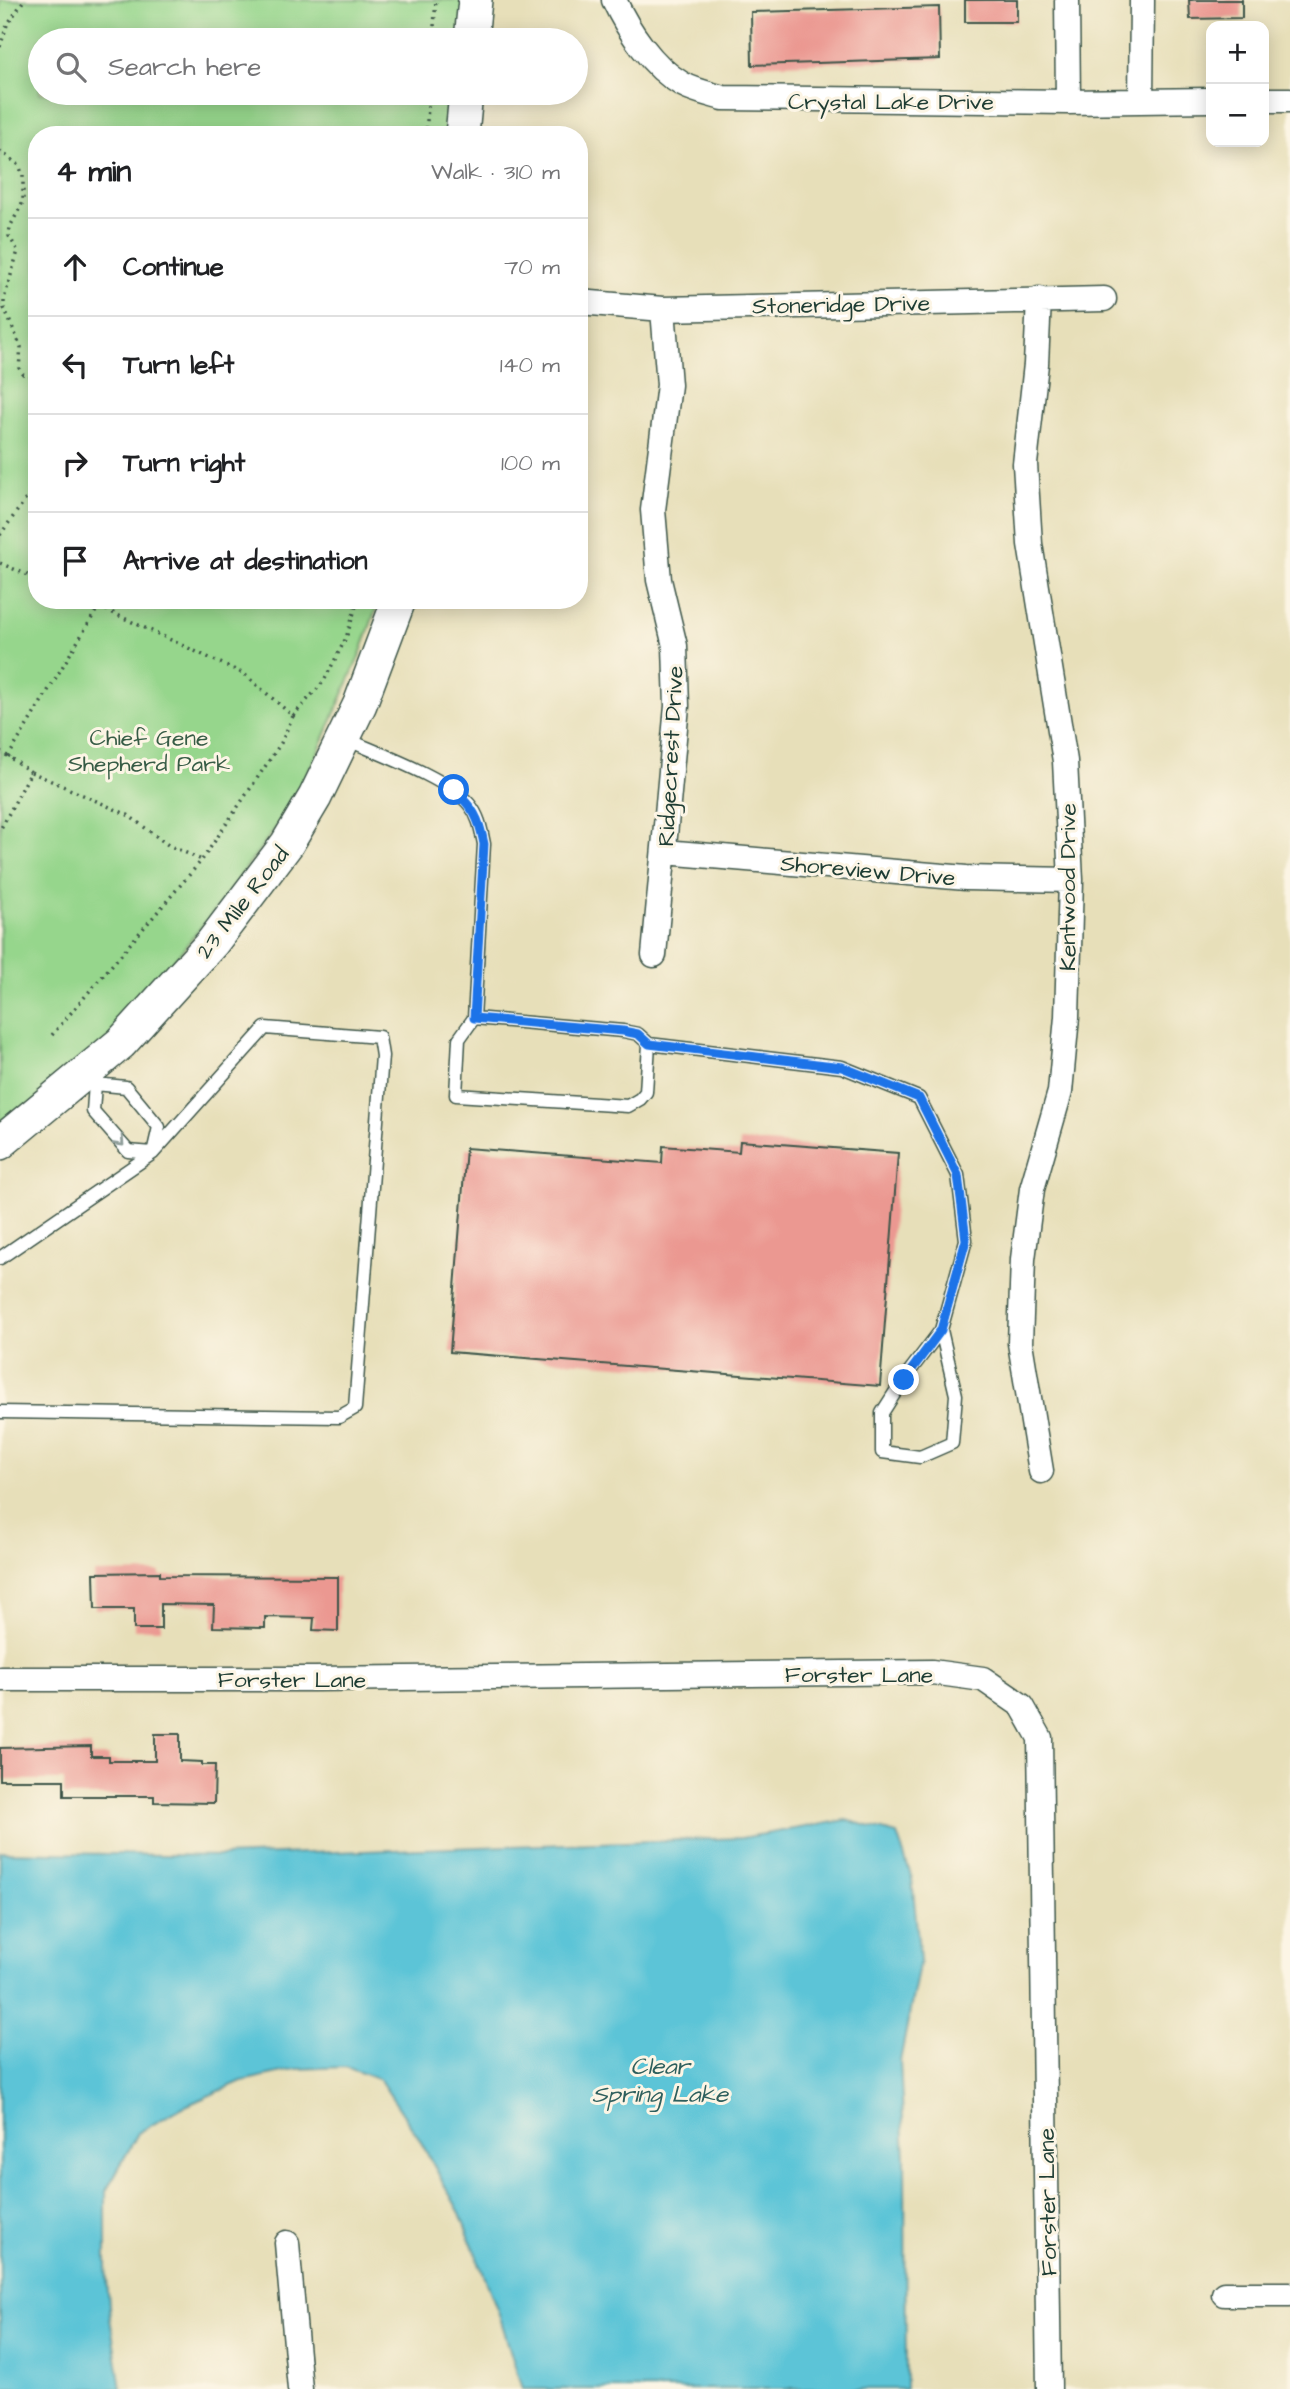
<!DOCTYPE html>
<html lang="en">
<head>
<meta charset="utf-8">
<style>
  :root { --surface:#fff; --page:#f2f2f2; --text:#202124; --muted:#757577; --line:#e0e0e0 }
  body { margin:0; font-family:"Architects Daughter",sans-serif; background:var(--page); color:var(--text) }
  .controls { position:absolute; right:21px; top:21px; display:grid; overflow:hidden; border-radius:14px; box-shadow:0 4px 18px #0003 }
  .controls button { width:63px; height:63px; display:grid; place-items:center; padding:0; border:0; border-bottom:2px solid var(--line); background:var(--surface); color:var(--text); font:35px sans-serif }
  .stop { position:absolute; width:21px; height:21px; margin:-16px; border:5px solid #1a73e8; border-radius:50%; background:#fff }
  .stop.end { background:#1a73e8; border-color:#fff; box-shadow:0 2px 7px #0008 }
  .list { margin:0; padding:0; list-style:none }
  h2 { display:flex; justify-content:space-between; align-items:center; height:91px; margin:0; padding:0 28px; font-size:30px }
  h2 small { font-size:23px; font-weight:400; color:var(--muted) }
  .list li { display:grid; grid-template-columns:46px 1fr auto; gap:21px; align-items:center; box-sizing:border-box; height:98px; padding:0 28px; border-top:2px solid var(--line) }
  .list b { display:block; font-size:26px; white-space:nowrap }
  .list em { font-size:23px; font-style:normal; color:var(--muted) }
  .icon { flex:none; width:38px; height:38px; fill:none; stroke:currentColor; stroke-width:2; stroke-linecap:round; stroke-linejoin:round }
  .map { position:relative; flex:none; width:1290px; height:2389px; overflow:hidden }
  .search { position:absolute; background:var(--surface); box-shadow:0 4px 18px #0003; left:28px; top:28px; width:560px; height:77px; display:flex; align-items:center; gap:18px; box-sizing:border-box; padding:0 24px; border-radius:38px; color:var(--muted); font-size:26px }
  .panel { position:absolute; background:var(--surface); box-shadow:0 4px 18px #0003; left:28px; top:126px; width:560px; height:483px; border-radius:28px }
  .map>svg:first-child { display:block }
  .green { fill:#96d68c; stroke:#5a8a60; stroke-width:2 }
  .water { fill:#5bc4d7; stroke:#3d8086; stroke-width:2 }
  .building { fill:#eb9891 }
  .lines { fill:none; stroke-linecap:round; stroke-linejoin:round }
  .lane-casing { stroke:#3d5548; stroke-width:15 }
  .street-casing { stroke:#3d5548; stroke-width:27 }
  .secondary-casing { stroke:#3d5548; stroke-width:36 }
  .path { stroke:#3d5548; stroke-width:3.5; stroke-dasharray:2 5; stroke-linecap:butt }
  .lane { stroke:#fff; stroke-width:12 }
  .street { stroke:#fff; stroke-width:24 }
  .secondary { stroke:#fff; stroke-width:33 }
  .oneway { stroke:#8f9e9a }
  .route { stroke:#1a73e8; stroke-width:9 }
  .labels { text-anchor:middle; stroke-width:6; stroke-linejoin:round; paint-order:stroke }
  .street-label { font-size:23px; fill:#1f3d34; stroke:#fcf5e5 }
  .park-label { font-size:23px; fill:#375c46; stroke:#fcf5e5 }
  .water-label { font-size:24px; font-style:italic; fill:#2e5f5d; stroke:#fcf5e5 }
</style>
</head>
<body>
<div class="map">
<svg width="1290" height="2389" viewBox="0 0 1290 2389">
  <rect width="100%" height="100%" fill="#fcf5e5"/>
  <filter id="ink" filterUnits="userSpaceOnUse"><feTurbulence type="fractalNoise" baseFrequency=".0143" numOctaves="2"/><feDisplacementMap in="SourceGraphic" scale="14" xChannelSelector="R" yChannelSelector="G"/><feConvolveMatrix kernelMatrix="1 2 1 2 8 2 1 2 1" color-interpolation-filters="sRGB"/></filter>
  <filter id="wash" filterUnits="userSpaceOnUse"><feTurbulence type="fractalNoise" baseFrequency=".00686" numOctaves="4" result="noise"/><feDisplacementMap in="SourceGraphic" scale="28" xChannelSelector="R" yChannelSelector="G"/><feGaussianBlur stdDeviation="1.57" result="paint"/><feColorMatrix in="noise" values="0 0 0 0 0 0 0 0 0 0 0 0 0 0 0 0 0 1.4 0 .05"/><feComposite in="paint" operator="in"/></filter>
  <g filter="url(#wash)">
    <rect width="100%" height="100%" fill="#e7dfb9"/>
    <path class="green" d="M0 0H464L460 40H40V93H456L452 135H37V600H379L361 652 316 757 280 822 216 909 113 1035 0 1131Z"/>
    <path class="water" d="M846 1820 897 1834 912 1879 920 1960 900 2061 905 2158 906 2389H522L499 2314 460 2213 417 2135 380 2080 346 2067 296 2069 242 2081 183 2107 138 2133 106 2191V2267L110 2318 121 2389H0V1852L221 1856 741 1838Z"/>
    <g id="blocks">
      <path class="building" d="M965 0H1017V22H965Z
        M1189 0H1242V18L1190 19Z
        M939 7 940 59 752 65 751 12Z
        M740 1141 898 1153 880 1386 450 1352 466 1148 662 1163 663 1146 739 1152Z
        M160 1572V1576L338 1577V1631L313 1630 314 1618 265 1617V1628L213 1627 214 1605 161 1604V1629H134V1609H95L94 1573Z
        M155 1734H180V1761L202 1762V1765H215L214 1803 154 1802V1796H64V1780H0V1748L91 1746V1756H109V1761H155Z"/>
    </g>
  </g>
  <g filter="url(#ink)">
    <use href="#blocks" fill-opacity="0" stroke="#3d5548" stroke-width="2"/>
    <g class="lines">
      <g class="lane-casing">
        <path id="lane" d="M344 738C377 753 447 778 469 804 479 816 481 829 484 844L474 1018 623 1031 638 1034 649 1044 646 1092 640 1099 628 1106 456 1095 459 1039 474 1018
          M649 1044 842 1067 919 1098 958 1175 966 1240 941 1330 903 1380 882 1413V1452L920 1457 952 1443 956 1395 941 1330
          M87 1075 95 1084 126 1087 159 1127 153 1153 128 1151 93 1111 95 1084
          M0 1258 153 1153 265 1028 379 1037 382 1056 355 1408 339 1417 0 1412"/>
      </g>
      <g class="street-casing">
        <path id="street" d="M614 0C628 30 652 67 682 84 695 91 709 94 723 98L1068 102 1211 100
          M1067 0 1068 102
          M1264 100H1290
          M1141 101 1142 0
          M1039 299 1036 364 1025 464 1030 544 1065 761 1071 880 1067 1017 1060 1092 1032 1189 1023 1259 1020 1343 1041 1471
          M579 302 663 309 1104 299
          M665 852 966 878 1071 880
          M654 955 677 706 675 646 659 580 653 510 669 385 663 309
          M0 1679H314L932 1672 983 1679 1022 1706 1040 1738 1049 2389
          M287 2243 300 2389
          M1224 2294H1290"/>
      </g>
      <g class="secondary-casing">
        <path id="secondary" d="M471 40 475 0
          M462 135 466 93
          M0 1143 121 1043 212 943 287 844 315 797 360 704 399 600"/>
      </g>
      <path class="path" d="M433 40 436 0
        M0 47 7 25 24 0
        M426 135 429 93
        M0 151 19 165 23 176V202L10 227 9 236 18 251 4 299V308L21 347 19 368 23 374 37 377
        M0 535 33 489 37 476 32 449 37 433
        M0 563 37 579
        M293 716 324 681 346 638 358 600
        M0 751 31 772 0 830
        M8 757 99 606
        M31 772 128 815 168 845 202 860
        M52 1035 202 860 281 743 293 716 244 674 85 600"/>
      <use href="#lane" class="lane"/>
      <use href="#street" class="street"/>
      <use href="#secondary" class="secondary"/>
    </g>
    <defs><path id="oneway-chevron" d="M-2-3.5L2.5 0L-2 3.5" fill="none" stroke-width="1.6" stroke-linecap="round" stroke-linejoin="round" transform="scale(1.75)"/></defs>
    <use class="oneway" href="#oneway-chevron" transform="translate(120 1142) rotate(47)"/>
  </g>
  <g class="lines" filter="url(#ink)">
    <path class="route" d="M454 790C473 808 479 817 484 844L474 1018 623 1031 638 1034 649 1044 842 1067 919 1098 958 1175 966 1240 941 1330 904 1380"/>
  </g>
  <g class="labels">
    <g class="street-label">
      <text x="891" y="109">Crystal Lake Drive</text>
      <text transform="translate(841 304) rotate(-1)" y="8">Stoneridge Drive</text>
      <text transform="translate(670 756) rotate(-87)" y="8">Ridgecrest Drive</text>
      <text transform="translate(868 870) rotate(5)" y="8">Shoreview Drive</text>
      <text transform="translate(1067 887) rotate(-90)" y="8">Kentwood Drive</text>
      <text transform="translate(242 902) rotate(-52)" y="8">23 Mile Road</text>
      <text x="859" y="1682">Forster Lane</text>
      <text x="292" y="1687">Forster Lane</text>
      <text transform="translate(1047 2202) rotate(-91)" y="8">Forster Lane</text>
    </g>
    <g class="park-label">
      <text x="149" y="745">Chief Gene<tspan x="149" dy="26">Shepherd Park</tspan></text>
    </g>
    <g class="water-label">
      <text x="660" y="2074">Clear<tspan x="660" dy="28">Spring Lake</tspan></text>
    </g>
  </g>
</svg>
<div class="controls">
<button>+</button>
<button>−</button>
</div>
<div class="stop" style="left:454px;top:790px"></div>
<div class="stop end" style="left:904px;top:1380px"></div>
<div class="search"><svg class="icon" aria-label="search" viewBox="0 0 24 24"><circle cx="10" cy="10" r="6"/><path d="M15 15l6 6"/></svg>Search here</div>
<section class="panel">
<h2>4 min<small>Walk · 310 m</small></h2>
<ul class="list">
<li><svg class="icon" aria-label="ahead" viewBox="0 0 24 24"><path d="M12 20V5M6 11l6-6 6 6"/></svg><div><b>Continue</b></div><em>70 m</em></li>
<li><svg class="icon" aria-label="left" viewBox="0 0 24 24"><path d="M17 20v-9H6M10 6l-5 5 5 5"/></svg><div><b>Turn left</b></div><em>140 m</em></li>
<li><svg class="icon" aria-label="right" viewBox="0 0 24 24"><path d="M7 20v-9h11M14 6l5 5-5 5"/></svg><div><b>Turn right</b></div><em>100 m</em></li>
<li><svg class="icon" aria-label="arrive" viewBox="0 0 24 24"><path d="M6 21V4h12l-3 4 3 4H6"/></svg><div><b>Arrive at destination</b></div></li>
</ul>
</section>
</div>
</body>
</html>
